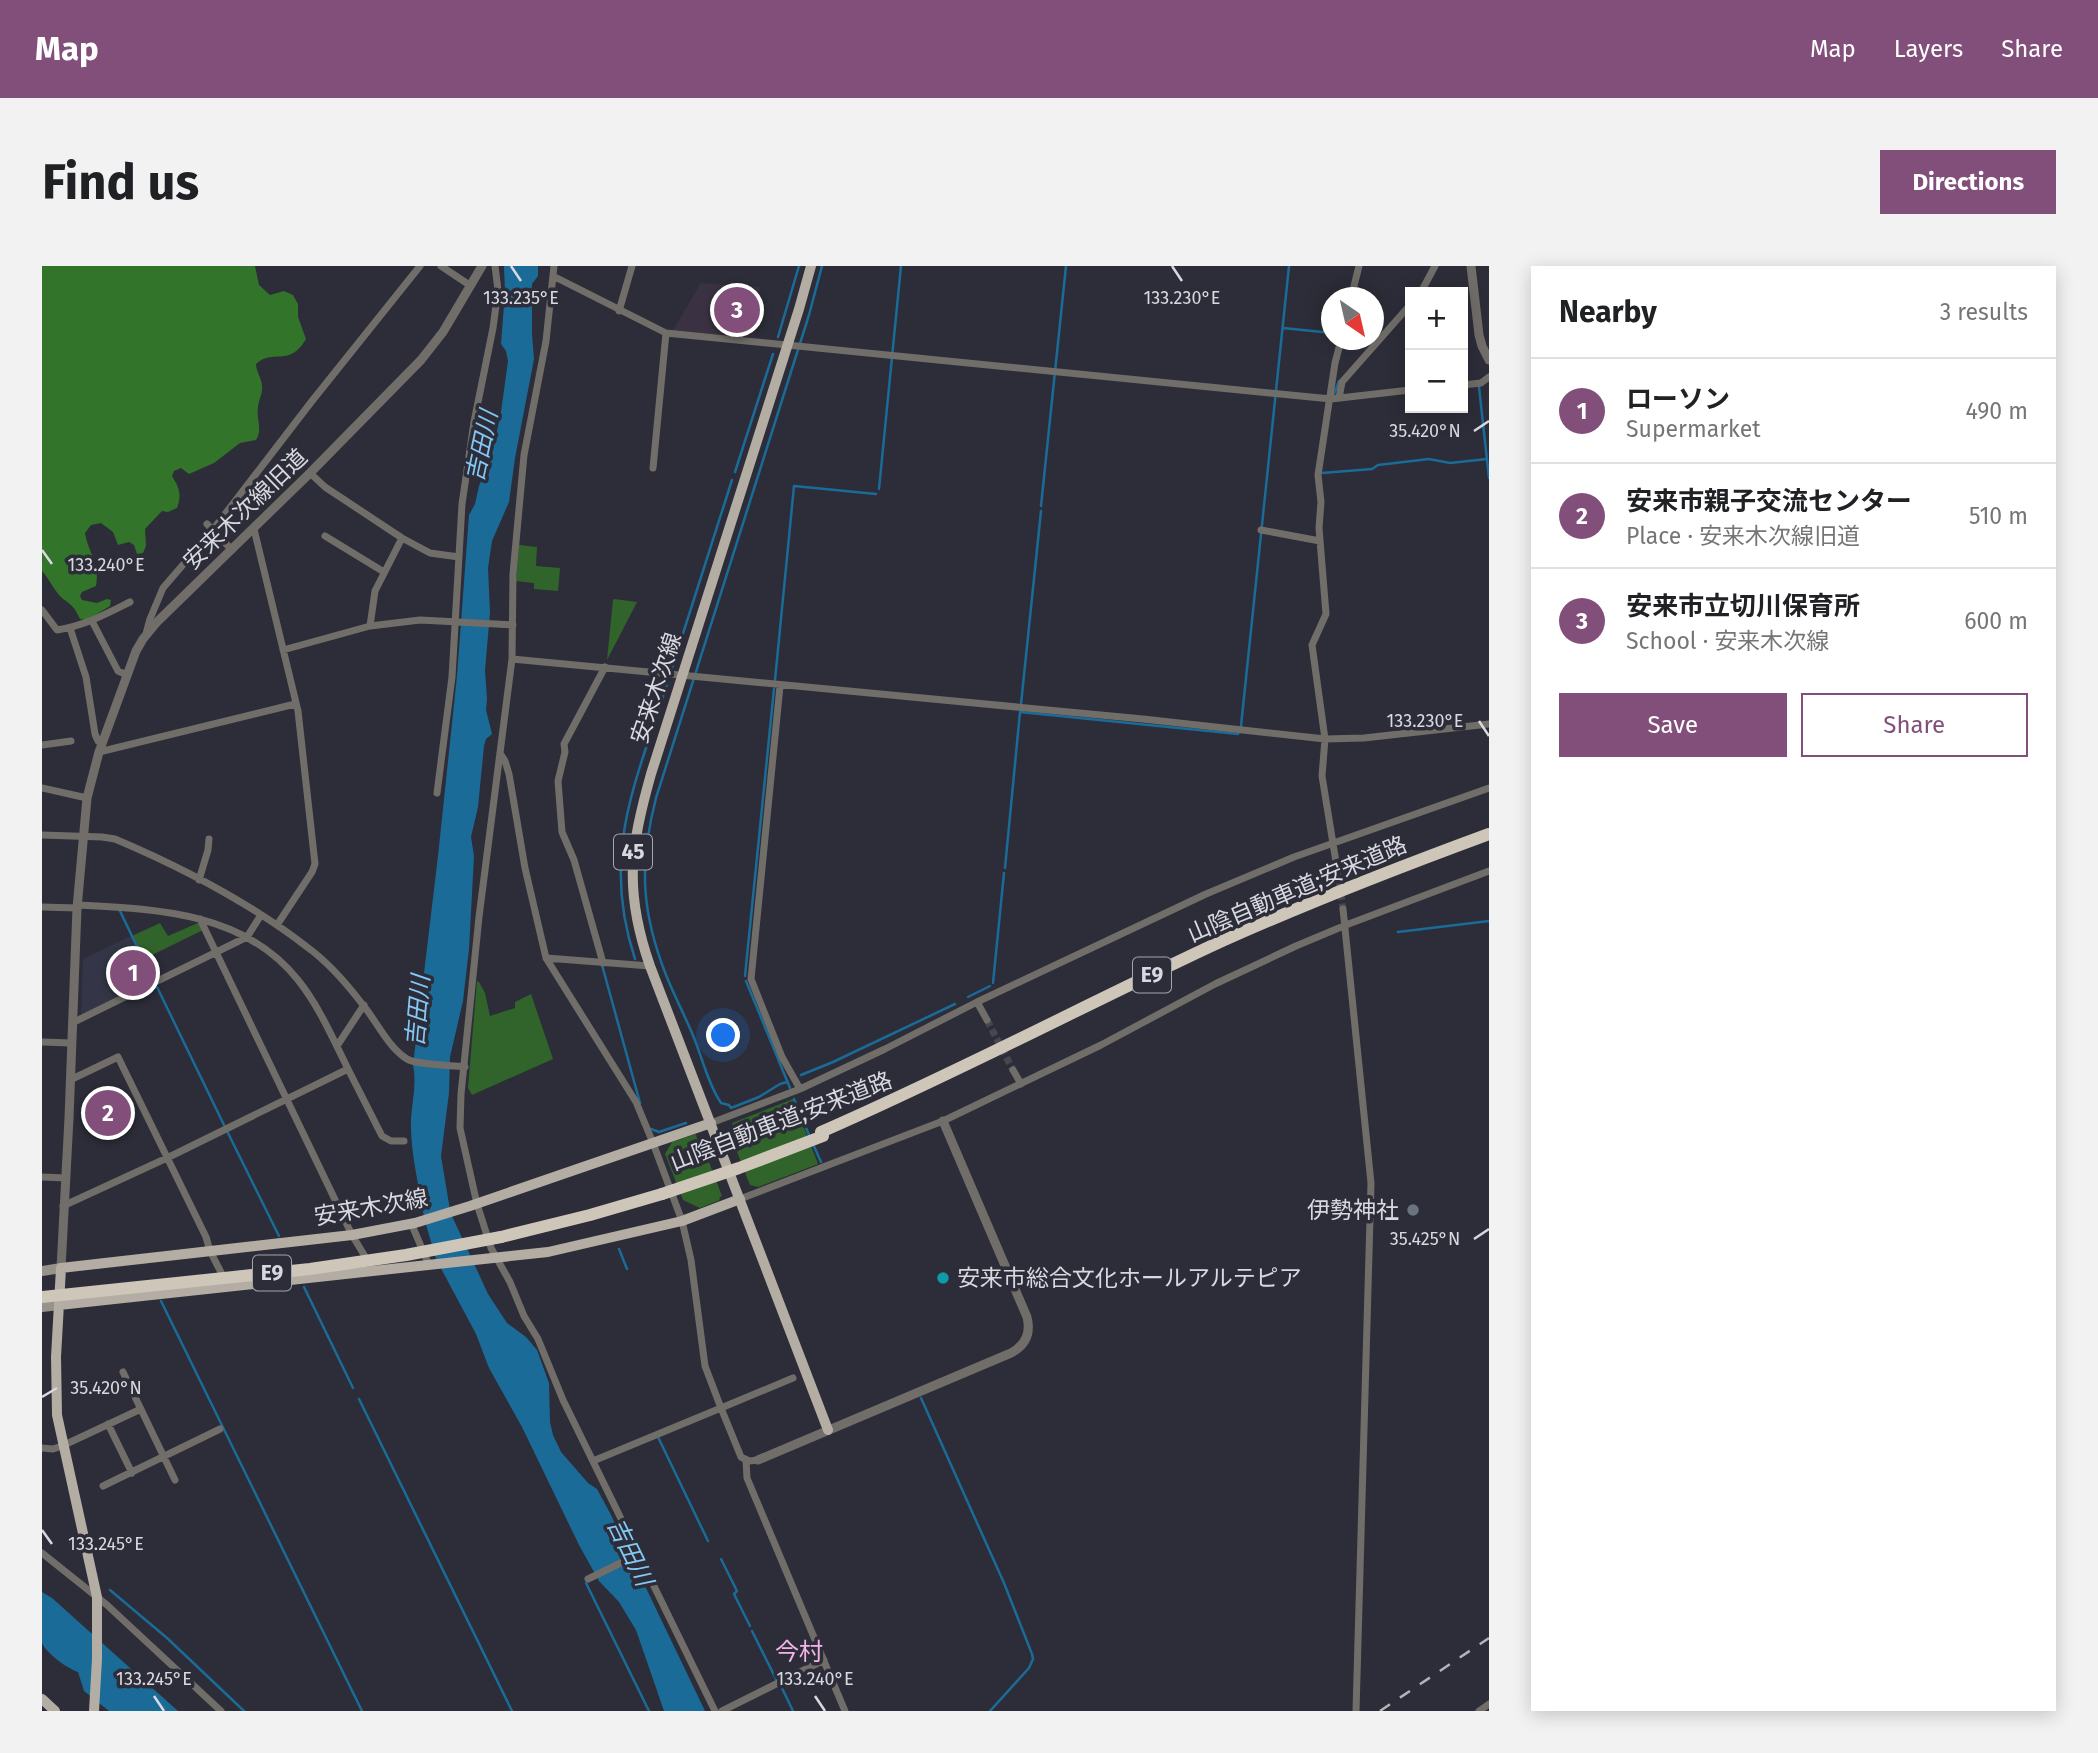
<!DOCTYPE html>
<html lang="en">
<head>
<meta charset="utf-8">
<style>
  :root { --surface:#fff; --page:#f2f2f2; --text:#202124; --muted:#757577; --line:#e0e0e0; --accent:#824f7b }
  body { margin:0; font-family:"Fira Sans","Noto Sans JP",sans-serif; background:var(--page); color:var(--text) }
  .controls { position:absolute; right:21px; top:21px; display:grid; overflow:hidden; border-radius:0px; box-shadow:0 4px 18px #0003 }
  .controls button { width:63px; height:63px; display:grid; place-items:center; padding:0; border:0; border-bottom:2px solid var(--line); background:var(--surface); color:var(--text); font:35px sans-serif }
  .compass { position:absolute; left:1279px; top:21px; width:63px; height:63px; border-radius:50%; background:var(--surface); box-shadow:0 4px 18px #0003; rotate:146deg }
  .you { position:absolute; left:682px; top:770px; width:24px; height:24px; margin:-18px; border:5px solid #fff; border-radius:50%; background:#1a73e8; box-shadow:0 0 0 10px #1a73e833 }
  .badge { display:grid; place-items:center; width:46px; height:46px; border-radius:50%; background:var(--accent); color:#fff; font-size:23px; font-weight:700 }
  .pin { position:absolute; translate:-50% -50%; border:4px solid #fff; box-shadow:0 2px 7px #0006 }
  .list { margin:0; padding:0; list-style:none }
  h2 { display:flex; justify-content:space-between; align-items:center; height:91px; margin:0; padding:0 28px; font-size:30px }
  h2 small { font-size:23px; font-weight:400; color:var(--muted) }
  .list li { display:grid; grid-template-columns:46px 1fr auto; gap:21px; align-items:center; box-sizing:border-box; height:105px; padding:0 28px; border-top:2px solid var(--line) }
  .list b { display:block; font-size:26px; white-space:nowrap }
  .list p { margin:0; font-size:23px; white-space:nowrap; color:var(--muted) }
  .list em { font-size:23px; font-style:normal; color:var(--muted) }
  .actions { display:flex; gap:14px; padding:21px 28px }
  .actions a { flex:1; padding:16px 0; border:2px solid var(--accent); border-radius:0px; text-align:center; font-size:24px; color:var(--accent) }
  .actions .main { background:var(--accent); color:#fff }
  .map { position:relative; flex:none; width:1447px; height:1445px; overflow:hidden; border-radius:0px }
  header { display:flex; align-items:center; gap:42px; box-sizing:border-box; height:98px; padding:0 35px; background:var(--accent); color:#fff }
  header strong { font-size:33px }
  nav { display:flex; gap:38px; margin-inline-start:auto; font-size:24px }
  .intro { display:flex; align-items:center; justify-content:space-between; box-sizing:border-box; height:168px; padding:0 42px }
  h1 { margin:0; font-size:49px }
  .button { padding:18px 32px; border-radius:0px; background:var(--accent); color:#fff; font-size:24px; font-weight:700 }
  main { display:flex; gap:42px; padding:0 42px }
  aside { flex:1; background:var(--surface); border-radius:0px; box-shadow:0 4px 18px #0003 }
  .map>svg:first-child { display:block }
  .built { fill:#343647 }
  .education { fill:#3a3242 }
  .green { fill:#31642b }
  .forest { fill:#31742a }
  .water { fill:#1b6b98 }
  .lines { fill:none; stroke-linecap:round; stroke-linejoin:round }
  .stream { stroke:#1b6b98; stroke-width:2.5 }
  .minor-tunnel { stroke:#464751; stroke-width:7; stroke-dasharray:7 3.5; stroke-linecap:butt }
  .minor { stroke:#716e69; stroke-width:7 }
  .tertiary { stroke:#716e69; stroke-width:9 }
  .secondary { stroke:#97928a; stroke-width:10 }
  .primary { stroke:#b4ada3; stroke-width:10 }
  .motorway { stroke:#cfc6ba; stroke-width:12 }
  .rail { stroke:#b2b3bb; stroke-width:2.5; stroke-dasharray:12 12; stroke-linecap:butt }
  .motorway-bridge { stroke:#cfc6ba; stroke-width:12 }
  .ticks { fill:none; stroke:#d8d9e0; stroke-width:2.5 }
  .worship-dot { fill:#6b7280; stroke:#2c2d38; stroke-width:2.5 }
  .culture-dot { fill:#0f9aa8; stroke:#2c2d38; stroke-width:2.5 }
  .labels { text-anchor:middle; stroke-width:7; stroke-linejoin:round; paint-order:stroke }
  .shield { fill:#2c2d38; stroke:#a4a5ae; stroke-width:2 }
  .shield-label { font-size:21px; font-weight:bold; fill:#d8d9e0 }
  .street-label { font-size:23px; fill:#d8d9e0; stroke:#2c2d38 }
  .poi-label { font-size:23px; fill:#d8d9e0; stroke:#2c2d38; text-anchor:end }
  .water-label { font-size:24px; font-style:italic; fill:#84c8f6; stroke:#2c2d38 }
  .neighbourhood-label { font-size:24px; fill:#f5b4e7; stroke:#2c2d38 }
  .ticks-label { font-size:18px; text-anchor:middle; fill:#d8d9e0; stroke:#2c2d38; stroke-width:7; stroke-linejoin:round; paint-order:stroke }
</style>
</head>
<body>
<header>
<strong>Map</strong>
<nav><a>Map</a><a>Layers</a><a>Share</a></nav>
</header>
<div class="intro"><h1>Find us</h1><a class="button">Directions</a></div>
<main>
<div class="map">
<svg width="1447" height="1445" viewBox="0 0 1447 1445">
  <rect width="100%" height="100%" fill="#2c2d38"/>
  <path class="built" d="M89 670 111 715 39 750 41 693Z"/>
  <path class="education" d="M659 17 718 21 712 72 631 64Z"/>
  <path class="green" d="M477 279 495 281 494 300 518 302 516 325 492 323V317L474 315Z
    M572 333 595 336 565 394 571 334Z
    M118 657 126 670 156 657 161 664 102 693 90 670Z
    M435 715 437 716 443 727 448 750 473 742V736L489 728 511 793 430 829 426 822Z
    M751 833 776 898 716 921 708 919 686 863 691 860 690 857Z
    M654 868 655 873H658L680 930 677 932 678 934 658 942 641 934 623 888 630 876Z"/>
  <path class="forest" d="M0 0H213L217 19 228 29 242 25 251 29 256 38V51L264 73C247 102 231 82 214 98 214 105 219 111 220 119 221 127 217 133 216 141 214 153 221 164 214 174L198 177 172 197 147 208 139 202 132 205 130 210C137 221 140 228 135 242L126 246 120 245 103 263 104 280 101 287 95 288 92 279 87 276 76 279 71 266 59 257 49 259 43 267C47 289 58 296 54 320L40 326 38 330 40 334 55 337 65 333 69 334 68 340 45 354 38 353C30 334 23 338 14 325 9 318 6 312 0 305Z"/>
  <path class="water" d="M462 0H496V10L490 18V68L492 93 473 192 467 236 450 275 446 302 448 347 443 404 445 433 444 444 450 468 444 473 442 480 436 541 429 571 432 590 427 683 421 735 408 791 407 827 399 890 408 944 382 951C377 919 368 886 369 853 370 835 375 818 371 799L396 590 415 410 427 249 433 238 437 220 451 184 459 146 466 95 464 85 459 78 463 26Z
    M409 948 446 1028 465 1057 484 1071 495 1084 507 1117 508 1156 511 1169 519 1186 546 1217 555 1223 568 1247 663 1445H622L594 1364 577 1336 557 1315 537 1279 480 1161 447 1102 434 1068 394 993 383 955Z
    M0 1326 10 1332 136 1445H67L42 1425 36 1406C26 1403 4 1387 0 1377Z"/>
  <g class="lines">
    <path class="stream" d="M1241 62 1290 67
      M736 71 757 0
      M1437 121 1447 212
      M1292 128 1297 115
      M693 206 731 88
      M1280 207 1330 203 1336 199 1387 193 1408 197 1445 193
      M837 223 859 0
      M999 240 1024 0
      M630 402 690 214
      M733 414 752 220 834 228
      M979 438 999 245
      M978 446 1196 468 1199 460 1247 0
      M963 602 978 446
      M78 645 111 714
      M1356 666 1447 655
      M593 693C558 587 594 517 625 418
      M560 699 598 837
      M703 710 732 423
      M704 715 748 822
      M951 717 962 607
      M115 721 183 861
      M926 731 948 720
      M759 809 791 796 913 738
      M745 816 738 818 717 831 689 842 687 839 679 837C665 816 660 790 650 767 642 748 632 729 624 709 599 645 597 598 614 532L767 49 780 0
      M752 833 767 869
      M609 863 617 866 644 857
      M185 865 237 970
      M771 878 779 896
      M577 983 585 1003
      M262 1021 311 1122
      M119 1035 320 1445
      M879 1132 962 1317 990 1388 991 1393 987 1402 948 1445
      M317 1133 470 1445
      M616 1171 666 1275
      M679 1293 695 1325 692 1328 708 1360
      M544 1317 607 1445
      M68 1324 125 1372 202 1445
      M710 1365 735 1415
      M738 1418 751 1445"/>
    <path class="minor-tunnel" d="M1294 596 1301 643
      M945 754 971 804"/>
    <path class="minor" d="M399 0 429 20
      M512 0 504 75 482 189 471 308 470 393 437 651 419 828 418 862 435 938 449 982 468 1016 482 1050 496 1073 521 1134 673 1445
      M511 10 624 67 1289 133 1368 124
      M1379 26 1393 0
      M1309 32 1317 0
      M577 45 590 0
      M1421 119 1439 117 1447 111
      M1297 132 1300 116 1368 39
      M611 202 624 67
      M268 207 283 221 360 272 333 325 328 360 378 354 471 359
      M165 258 190 284
      M212 263 256 445 273 598 270 606 235 659
      M1219 264 1278 275
      M283 270 342 306
      M360 272 388 287 417 291
      M0 344 15 364C42 360 64 348 88 336
      M50 355 76 405 85 409
      M28 362 44 411 53 468 56 475 60 477
      M104 368 108 353 121 322 170 265 270 135 378 0
      M241 384 328 360
      M470 393 1101 453 1283 473 1322 472 1447 458
      M738 420 709 713 740 791 758 823
      M0 479 29 475
      M57 486 253 438
      M458 487 463 495 467 508 483 602 504 692 594 836 611 877 640 955 649 994 663 1100 679 1142 551 1195
      M0 522 45 532
      M395 527 410 411 420 238 432 156 451 62 456 24 453 0
      M0 569 60 571 73 573C139 601 208 637 265 681 286 696 305 718 321 739 335 756 346 781 365 793 374 799 411 799 423 801
      M1294 596 1280 510 1283 473 1270 379 1284 348 1277 262 1279 236 1276 209 1293 97 1299 74
      M157 614 166 584 167 573
      M0 641 35 642
      M1301 643 1329 917 1314 1445
      M158 653 310 969 327 997
      M504 692 608 700
      M561 697 532 594 520 566 516 515 523 486 522 478 563 401
      M935 736 945 754
      M30 757 205 671 219 649
      M0 776 29 777
      M295 780 322 739
      M306 803 340 870 349 875H362
      M971 804 979 818
      M28 814 76 791 164 971 168 985 183 1014
      M669 857 758 823 843 783 935 736 1164 628 1252 591 1447 522
      M0 911 24 912
      M698 933 901 855 1059 779 1173 718 1254 680 1304 659 1447 605
      M21 940 125 892 306 803C291 773 277 740 256 714 202 646 115 643 36 639
      M369 957 387 999
      M81 1106 133 1214
      M66 1158 90 1207
      M0 1182 11 1183 20 1180 99 1143
      M704 1194 705 1212 803 1445
      M716 1194 707 1195 699 1191 679 1142 751 1112
      M61 1220 178 1163
      M0 1287 65 1339 179 1445
      M546 1313 597 1288
      M680 1445 782 1394
      M1437 1445 1447 1438"/>
    <path class="tertiary" d="M1429 0 1437 69 1440 80 1447 94
      M19 1002 27 852 35 642 45 532 57 486 94 385 101 373 115 356 268 207 379 94 401 66 440 0
      M716 1194 969 1087C984 1079 989 1067 985 1051L901 855"/>
    <path class="secondary" d="M0 1005 19 1002
      M0 1041 17 1039"/>
    <path class="primary" d="M769 0 757 43 609 508C588 583 582 625 608 700L786 1164
      M17 1039 506 986 640 955 698 933
      M0 1433 13 1445
      M52 1445 55 1393V1331L15 1149 14 1091 19 1002 310 969 373 957 428 940 669 857"/>
    <path class="motorway" d="M779 866C910 809 1037 742 1167 681 1259 639 1352 603 1447 568
      M459 971 548 949 620 928"/>
    <path class="rail" d="M1338 1445 1447 1372"/>
    <path class="motorway-bridge" d="M620 928 697 902 781 870
      M0 1031 268 1003 364 989 459 971"/>
  </g>
  <path class="ticks" d="M469 0 479 15M1130 0 1140 15M1432 165 1447 155M0 284 10 298M1437 455 1447 470M1432 973 1447 963M0 1131 15 1122M0 1264 10 1278M112 1430 122 1445M773 1430 783 1445"/>
  <circle class="worship-dot" cx="1371" cy="944" r="7"/>
  <circle class="culture-dot" cx="901" cy="1012" r="7"/>
  <g class="labels">
    <g class="shield">
      <rect x="572" y="568.5" width="38" height="35" rx="5"/>
      <rect x="1091" y="691.5" width="38" height="35" rx="5"/>
      <rect x="211" y="989.5" width="38" height="35" rx="5"/>
    </g>
    <g class="shield-label">
      <text x="591" y="593">45</text>
      <text x="1110" y="716">E9</text>
      <text x="230" y="1014">E9</text>
    </g>
    <g class="street-label">
      <text transform="translate(203 243) rotate(-44)" y="8">安来木次線旧道</text>
      <text transform="translate(614 422) rotate(-72)" y="8">安来木次線</text>
      <text transform="translate(1255 623) rotate(-23)" y="8">山陰自動車道;安来道路</text>
      <text transform="translate(739 855) rotate(-21)" y="8">山陰自動車道;安来道路</text>
      <text transform="translate(329 941) rotate(-10)" y="8">安来木次線</text>
    </g>
    <g class="poi-label">
      <text x="1357" y="952">伊勢神社</text>
      <text x="915" y="1020" text-anchor="start">安来市総合文化ホールアルテピア</text>
    </g>
    <g class="water-label">
      <text transform="translate(440 180) rotate(-78)" y="8">吉田川</text>
      <text transform="translate(376 745) rotate(-85)" y="8">吉田川</text>
      <text transform="translate(588 1286) rotate(64)" y="8">吉田川</text>
    </g>
    <g class="neighbourhood-label">
      <text x="757" y="1394">今村</text>
    </g>
  </g>
  <g class="ticks-label">
    <text x="479" y="38">133.235°E</text>
    <text x="1140" y="38">133.230°E</text>
    <text x="1383" y="171">35.420°N</text>
    <text x="64" y="305">133.240°E</text>
    <text x="1383" y="461">133.230°E</text>
    <text x="1383" y="979">35.425°N</text>
    <text x="64" y="1128">35.420°N</text>
    <text x="64" y="1284">133.245°E</text>
    <text x="112" y="1419">133.245°E</text>
    <text x="773" y="1419">133.240°E</text>
  </g>
</svg>
<div class="controls">
<button>+</button>
<button>−</button>
</div>
<svg class="compass" viewBox="-18 -18 36 36"><path d="M0-13l5 13h-10z" fill="#e53935"/><path d="M0 13l5-13h-10z" fill="#757577"/></svg>
<div class="you"></div>
<div class="pin badge" style="left:91px;top:707px">1</div>
<div class="pin badge" style="left:66px;top:847px">2</div>
<div class="pin badge" style="left:695px;top:44px">3</div>
</div>
<aside>
<h2>Nearby<small>3 results</small></h2>
<ul class="list">
<li><span class="badge">1</span><div><b>ローソン</b><p>Supermarket</p></div><em>490 m</em></li>
<li><span class="badge">2</span><div><b>安来市親子交流センター</b><p>Place · 安来木次線旧道</p></div><em>510 m</em></li>
<li><span class="badge">3</span><div><b>安来市立切川保育所</b><p>School · 安来木次線</p></div><em>600 m</em></li>
</ul>
<div class="actions"><a class="main">Save</a><a>Share</a></div>
</aside>
</main>
</body>
</html>
